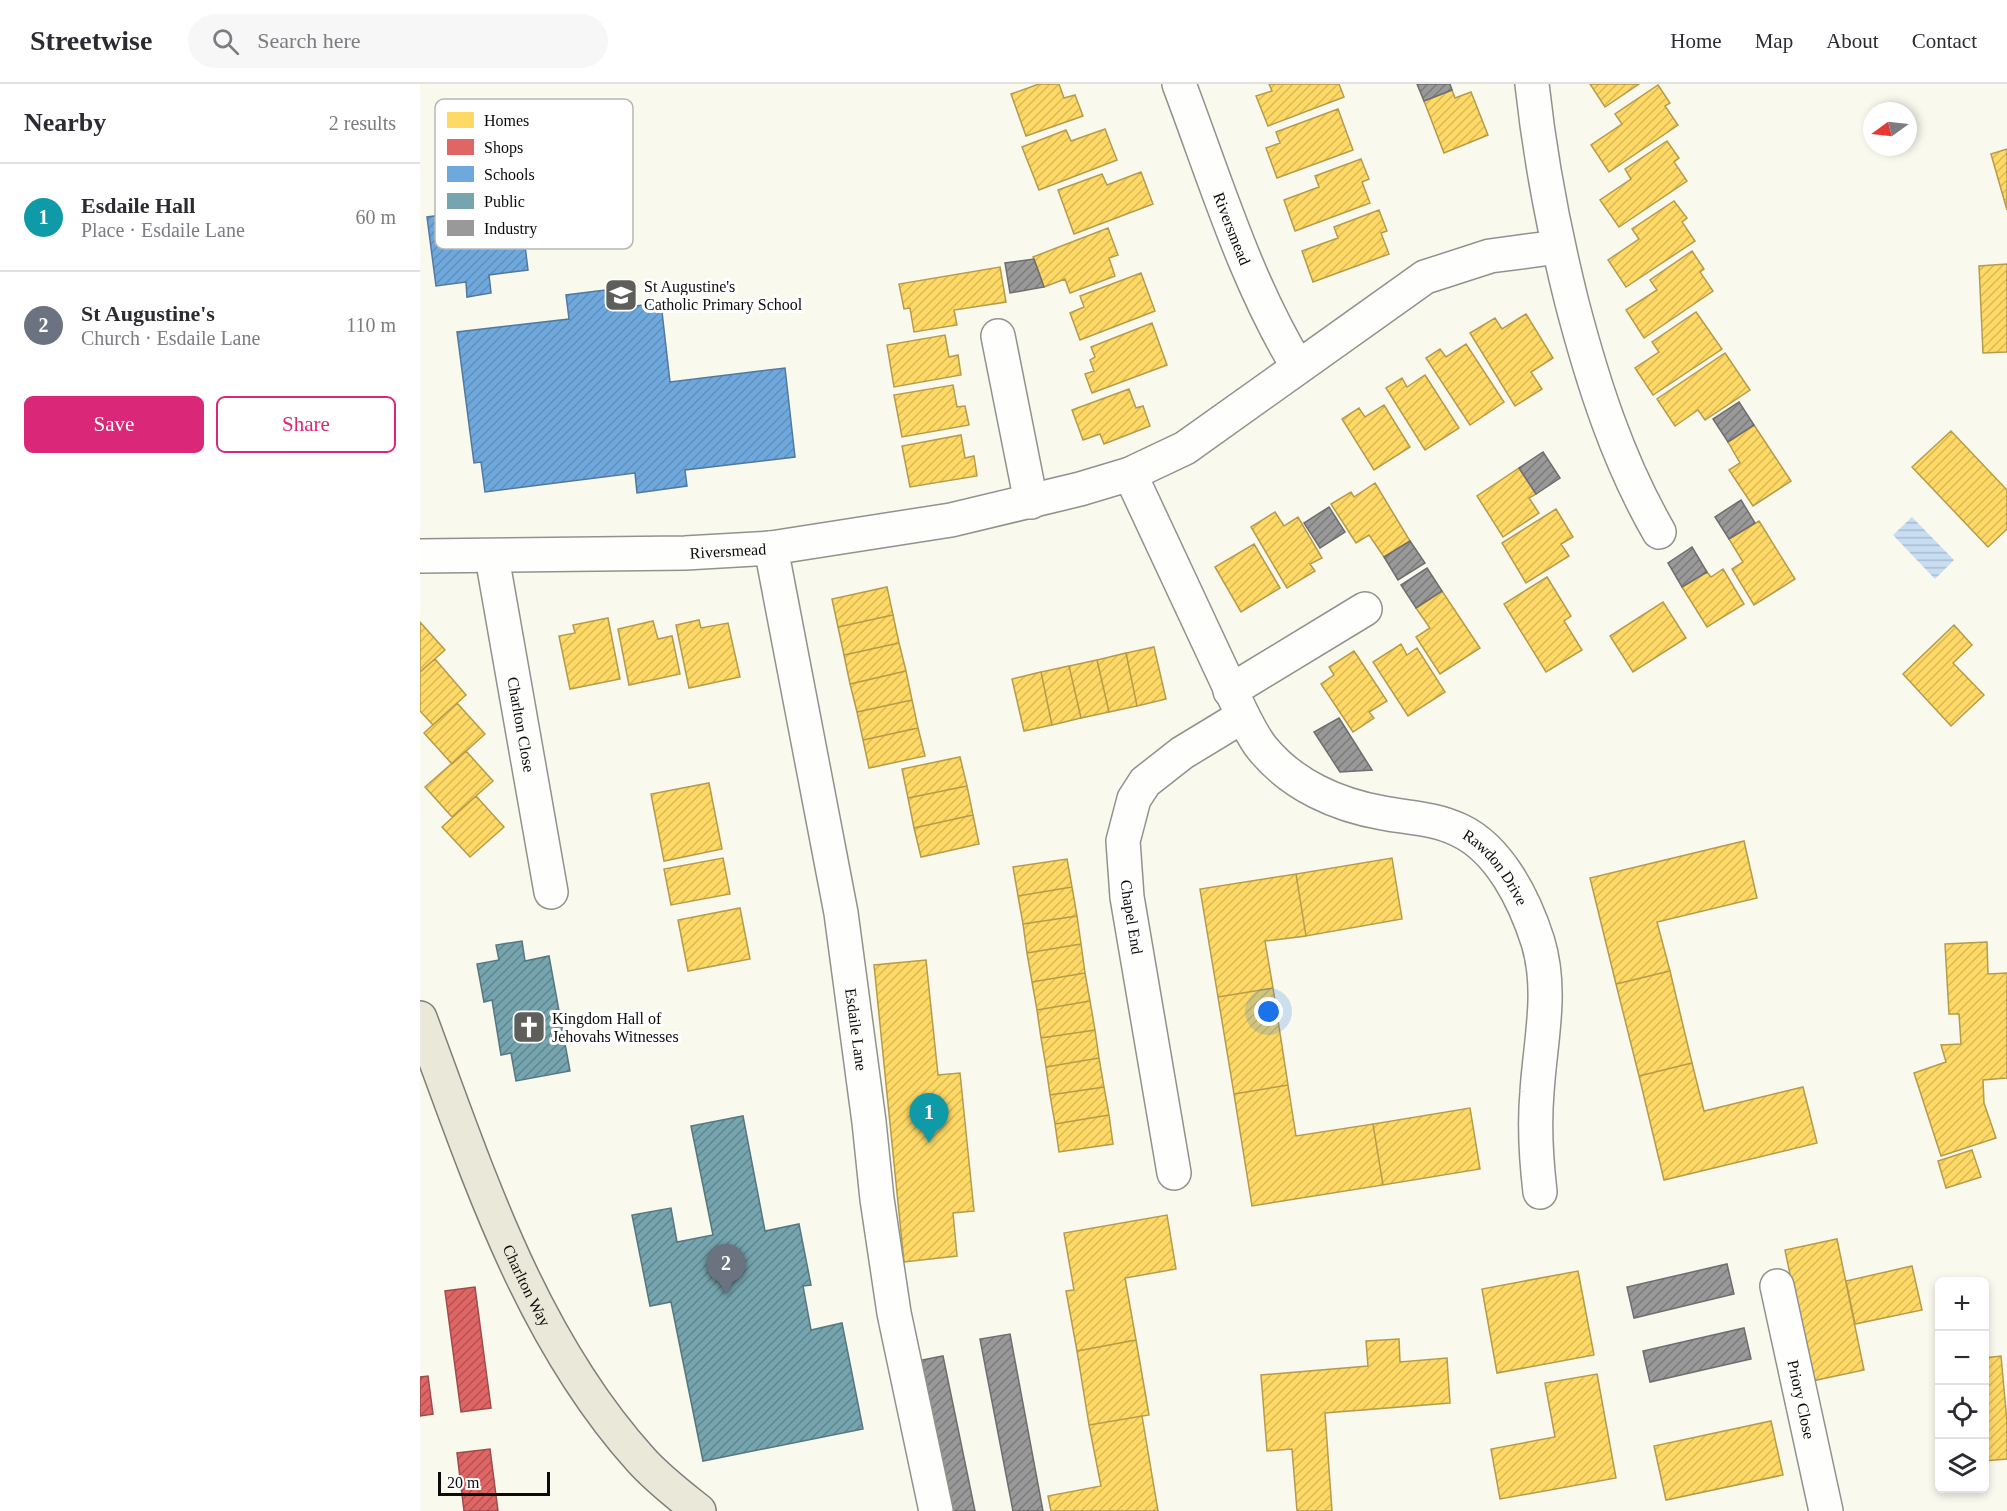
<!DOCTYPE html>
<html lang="en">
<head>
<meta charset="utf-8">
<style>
  :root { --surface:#fff; --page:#f7f7f7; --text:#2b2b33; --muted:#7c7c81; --line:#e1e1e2; --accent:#db2777 }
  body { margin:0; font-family:Georgia,serif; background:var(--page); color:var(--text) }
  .controls { position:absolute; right:18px; bottom:18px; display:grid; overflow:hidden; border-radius:9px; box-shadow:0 3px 9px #0003 }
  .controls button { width:54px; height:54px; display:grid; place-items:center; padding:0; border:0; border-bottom:2px solid var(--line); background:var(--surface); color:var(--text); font:30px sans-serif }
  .compass { position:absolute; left:1443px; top:18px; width:54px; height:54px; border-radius:50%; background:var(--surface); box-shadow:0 3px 9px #0003; rotate:255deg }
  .scale { position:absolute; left:18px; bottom:15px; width:112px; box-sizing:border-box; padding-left:6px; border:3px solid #0b0b0b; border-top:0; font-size:16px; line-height:21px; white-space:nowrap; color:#0b0b0b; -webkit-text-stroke:4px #fff; paint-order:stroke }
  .you { position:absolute; left:849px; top:928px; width:21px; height:21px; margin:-15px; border:4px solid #fff; border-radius:50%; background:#1a73e8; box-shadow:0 0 0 9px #1a73e833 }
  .badge { display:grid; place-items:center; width:39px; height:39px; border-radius:50%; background:var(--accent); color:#fff; font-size:20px; font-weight:700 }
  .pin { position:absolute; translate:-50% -50px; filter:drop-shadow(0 2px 3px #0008) }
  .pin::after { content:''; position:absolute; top:32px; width:21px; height:18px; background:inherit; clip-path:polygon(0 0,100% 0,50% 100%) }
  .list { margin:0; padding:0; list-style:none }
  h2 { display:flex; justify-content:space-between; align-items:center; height:78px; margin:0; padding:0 24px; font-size:26px }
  h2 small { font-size:20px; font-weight:400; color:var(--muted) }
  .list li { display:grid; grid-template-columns:39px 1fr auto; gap:18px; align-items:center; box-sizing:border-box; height:108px; padding:0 24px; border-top:2px solid var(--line) }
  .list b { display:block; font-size:22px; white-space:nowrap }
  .list p { margin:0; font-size:20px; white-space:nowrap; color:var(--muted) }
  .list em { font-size:20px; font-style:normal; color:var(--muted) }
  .actions { display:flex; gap:12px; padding:18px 24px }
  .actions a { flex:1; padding:14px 0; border:2px solid var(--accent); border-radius:9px; text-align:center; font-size:21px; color:var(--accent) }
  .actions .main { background:var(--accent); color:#fff }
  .icon { flex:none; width:33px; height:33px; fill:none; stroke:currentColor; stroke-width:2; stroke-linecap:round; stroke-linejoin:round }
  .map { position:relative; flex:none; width:1587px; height:1427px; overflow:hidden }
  header { display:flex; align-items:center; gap:36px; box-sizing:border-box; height:84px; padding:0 30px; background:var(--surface); border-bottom:2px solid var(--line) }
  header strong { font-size:28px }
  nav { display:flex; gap:33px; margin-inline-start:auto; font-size:21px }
  .search { width:420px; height:54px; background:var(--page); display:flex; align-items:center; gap:15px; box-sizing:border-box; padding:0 21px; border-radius:33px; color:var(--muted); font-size:22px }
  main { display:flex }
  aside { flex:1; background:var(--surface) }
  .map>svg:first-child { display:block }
  .water { fill:url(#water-rules) }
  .homes { fill:url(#homes-hatch); stroke:#b69b4b; stroke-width:1.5 }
  .shops { fill:url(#shops-hatch); stroke:#a04b4b; stroke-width:1.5 }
  .schools { fill:url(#schools-hatch); stroke:#51799d; stroke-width:1.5 }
  .public { fill:url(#public-hatch); stroke:#56777e; stroke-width:1.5 }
  .industry { fill:url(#industry-hatch); stroke:#6e6e6e; stroke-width:1.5 }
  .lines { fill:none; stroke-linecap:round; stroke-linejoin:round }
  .street-casing { stroke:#92928d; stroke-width:36 }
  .primary-casing { stroke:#7f7f7a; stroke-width:36 }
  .street { stroke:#fefefc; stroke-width:33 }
  .primary { stroke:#eae8d8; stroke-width:33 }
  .labels { text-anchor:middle; stroke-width:6; stroke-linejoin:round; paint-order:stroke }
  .street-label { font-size:16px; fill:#0b0b0b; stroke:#fff }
  .poi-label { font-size:16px; fill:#0b0b0b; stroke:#fff; text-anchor:start }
  .key { fill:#fff; stroke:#b6b6b6; stroke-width:1.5 }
  .key-label { font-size:16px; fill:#0b0b0b }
</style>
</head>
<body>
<header>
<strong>Streetwise</strong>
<div class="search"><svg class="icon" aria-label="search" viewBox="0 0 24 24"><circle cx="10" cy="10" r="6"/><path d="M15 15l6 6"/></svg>Search here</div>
<nav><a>Home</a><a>Map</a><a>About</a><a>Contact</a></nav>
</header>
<main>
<aside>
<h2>Nearby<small>2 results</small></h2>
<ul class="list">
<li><span class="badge" style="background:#0f9aa8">1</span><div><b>Esdaile Hall</b><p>Place · Esdaile Lane</p></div><em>60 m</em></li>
<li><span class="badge" style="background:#6b7280">2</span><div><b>St Augustine's</b><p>Church · Esdaile Lane</p></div><em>110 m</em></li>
</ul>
<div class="actions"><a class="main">Save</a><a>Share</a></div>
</aside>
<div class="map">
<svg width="1587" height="1427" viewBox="0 0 1587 1427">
  <defs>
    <pattern id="water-rules" width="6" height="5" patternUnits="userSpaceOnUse" patternTransform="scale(1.5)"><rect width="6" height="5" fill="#c7ddf2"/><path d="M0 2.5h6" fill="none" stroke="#aabcce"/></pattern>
    <pattern id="homes-hatch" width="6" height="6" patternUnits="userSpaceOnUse" patternTransform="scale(1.5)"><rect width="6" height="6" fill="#ffd966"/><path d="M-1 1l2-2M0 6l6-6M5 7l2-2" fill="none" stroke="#d9b957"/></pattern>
    <pattern id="shops-hatch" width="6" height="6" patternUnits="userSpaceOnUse" patternTransform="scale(1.5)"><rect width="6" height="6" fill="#e06666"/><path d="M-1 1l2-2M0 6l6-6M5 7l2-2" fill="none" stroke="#b45252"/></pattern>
    <pattern id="schools-hatch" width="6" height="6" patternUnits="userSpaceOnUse" patternTransform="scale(1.5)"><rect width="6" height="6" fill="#6fa8dc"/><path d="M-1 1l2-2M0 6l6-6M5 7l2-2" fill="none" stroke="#5f8fbb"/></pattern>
    <pattern id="public-hatch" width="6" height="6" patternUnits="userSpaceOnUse" patternTransform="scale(1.5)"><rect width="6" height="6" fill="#76a5af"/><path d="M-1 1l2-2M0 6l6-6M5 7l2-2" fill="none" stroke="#5f858d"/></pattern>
    <pattern id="industry-hatch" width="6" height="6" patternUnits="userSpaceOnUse" patternTransform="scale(1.5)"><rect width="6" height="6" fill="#999"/><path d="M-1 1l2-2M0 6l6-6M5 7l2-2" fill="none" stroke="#7b7b7b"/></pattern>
  </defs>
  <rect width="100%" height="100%" fill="#f9f9ee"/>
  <path class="water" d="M1492 433 1534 476 1515 495 1473 451Z"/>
  <path class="homes" d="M619 0H639L644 14 655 11 663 32 606 52 591 10Z
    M849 0H919L924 13 848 42 836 12 852 7Z
    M1170 0H1219L1185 23Z
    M1238 1 1250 19 1245 22 1258 41 1189 88 1171 61 1202 40 1195 30Z
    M1032 6 1035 14 1051 8 1068 51 1024 69 1004 17Z
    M918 25 933 66 857 94 846 64 860 59 856 48Z
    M685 45 697 76 619 106 602 63 646 46 651 57Z
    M1247 57 1259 74 1254 78 1267 97 1199 143 1180 116 1211 95 1205 85Z
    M1587 65V126L1571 70Z
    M941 75 949 95 942 98 950 119 875 147 864 116 899 103 895 92Z
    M721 88 733 120 654 150 638 106 682 90 687 101Z
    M1254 117 1267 134 1262 138 1275 157 1206 203 1188 176 1219 155 1212 145Z
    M959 126 967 147 961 149 969 170 893 198 882 167 918 154 914 143Z
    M688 144 698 171 689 174 695 192 650 209 645 195 624 203 613 173Z
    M1272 167 1284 185 1280 188 1293 207 1224 254 1206 226 1237 206 1230 196Z
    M1587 180V268L1563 269 1559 182Z
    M580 183 586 218 534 226 537 241 494 248 490 224 484 225 479 200Z
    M721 189 735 227 660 256 650 229 664 223 660 212Z
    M1276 228 1302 265 1233 311 1215 284 1239 268 1232 258Z
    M1106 230 1133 274 1111 288 1122 305 1095 322 1050 249 1075 234 1082 245Z
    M732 239 747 281 672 309 665 290 674 287 670 276 675 273 671 263Z
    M525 251 529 273 538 271 541 291 474 303 467 261Z
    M1046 260 1084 318 1050 341 1006 274 1020 265 1026 273Z
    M1305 269 1330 306 1285 336 1278 326 1255 342 1237 315Z
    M1005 291 1039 344 1005 366 966 304 982 294 987 303Z
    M533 301 537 323 545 322 549 341 482 353 474 311Z
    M709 305 716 324 723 322 730 342 684 360 680 350 663 356 652 326Z
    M964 321 990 363 954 386 922 335 939 324 945 333Z
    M1334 341 1371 397 1333 422 1309 386 1320 379 1308 358Z
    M1531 347 1587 406V445L1568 463 1492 383Z
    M541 351 545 374 554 372 557 392 490 403 482 362Z
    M1099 384 1116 410 1109 414 1119 429 1083 453 1057 412Z
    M955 399 990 457 964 473 949 451 936 459 911 420 931 408 934 413Z
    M1136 425 1153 453 1141 460 1149 472 1106 499 1082 459Z
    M855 428 864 442 878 433 902 474 890 480 895 487 867 504 831 443Z
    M1339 437 1375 495 1334 521 1312 485 1323 478 1309 455Z
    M834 460 860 504 821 528 795 483Z
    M1303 485 1324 520 1287 543 1262 503 1287 488 1291 493Z
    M1127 493 1151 532 1144 537 1162 566 1126 588 1084 520Z
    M467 503 473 531 418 543 412 515Z
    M1022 507 1060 564 1020 590 996 553 1010 544 996 524Z
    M1243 518 1266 554 1213 588 1190 552Z
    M473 531 479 559 424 571 418 543Z
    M188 534 200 595 150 605 139 552 155 549 153 541Z
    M279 536 281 544 308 539 320 593 269 604 256 541Z
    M233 537 238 555 252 552 260 590 209 601 198 545Z
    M0 538 25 566 0 588Z
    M1534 541 1552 561 1533 579 1564 611 1531 642 1483 590Z
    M479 559 486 587 430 600 424 571Z
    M981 560 987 571 997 564 1025 608 988 632 953 578Z
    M734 563 746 615 717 622 706 569Z
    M934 567 967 617 949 628 954 634 933 648 901 600 914 591 909 583Z
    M706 569 717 622 689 628 677 576Z
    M15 575 46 611 13 641 0 627V588Z
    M677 576 689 628 661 634 649 582Z
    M649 582 661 634 632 641 621 588Z
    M486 587 492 616 437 628 430 600Z
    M621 588 632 641 604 647 592 595Z
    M492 616 498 644 443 656 437 628Z
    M37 619 65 650 32 680 4 649Z
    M498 644 505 672 449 684 443 656Z
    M46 667 73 697 32 733 5 703Z
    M540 673 547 702 488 714 482 685Z
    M289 699 302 765 244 777 231 710Z
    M547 702 553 731 494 744 488 714Z
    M56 712 84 743 50 773 22 743Z
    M553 731 559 760 501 773 494 744Z
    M1324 757 1337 814 1237 838 1250 887 1196 900 1170 794Z
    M303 774 310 810 251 821 244 785Z
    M972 774 982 835 886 852 876 790Z
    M647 775 652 803 598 812 593 783Z
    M876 790 886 852 845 857 853 904 798 913 780 805Z
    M652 803 657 832 603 840 598 812Z
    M320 824 330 875 268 887 258 836Z
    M657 832 661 860 607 869 603 840Z
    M1567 858 1568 890 1587 889V994L1563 996 1564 1019 1576 1054 1521 1072 1494 989 1526 978 1521 961 1541 960 1539 930H1529L1525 860Z
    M661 860 665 889 612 898 607 869Z
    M506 876 518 991 540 989 554 1127 533 1129 537 1172 484 1178 454 881Z
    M1250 887 1272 979 1219 992 1196 900Z
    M665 889 670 917 617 926 612 898Z
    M853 904 868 1001 814 1010 798 913Z
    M670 917 675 946 621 954 617 926Z
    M675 946 679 974 626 983 621 954Z
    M679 974 684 1003 630 1011 626 983Z
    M1272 979 1284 1027 1383 1003 1397 1059 1244 1096 1219 992Z
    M868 1001 876 1052 953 1040 963 1101 832 1122 814 1010Z
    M684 1003 689 1031 635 1040 630 1011Z
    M1050 1024 1060 1085 963 1101 953 1040Z
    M689 1031 693 1060 639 1068 635 1040Z
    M1552 1066 1561 1093 1526 1104 1518 1077Z
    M747 1131 756 1185 705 1194 716 1256 657 1267 646 1207 654 1206 644 1149Z
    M1417 1155 1444 1286 1392 1297 1365 1166Z
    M1492 1182 1502 1226 1435 1240 1426 1197Z
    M1158 1187 1174 1271 1077 1289 1062 1205Z
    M979 1255 980 1278 1027 1274 1030 1319 905 1329 912 1427H877L872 1365 847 1367 841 1291 948 1282 946 1257Z
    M716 1256 729 1331 669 1341 657 1267Z
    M1581 1272 1587 1338V1375L1564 1377V1274Z
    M1177 1290 1196 1394 1080 1415 1071 1365 1135 1353 1125 1299Z
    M722 1332 738 1427H631L628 1412 681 1402 669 1341Z
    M1351 1337 1363 1391 1246 1416 1234 1362Z"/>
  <path class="shops" d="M55 1203 71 1324 41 1328 25 1207Z
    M8 1292 13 1330 0 1332V1293Z
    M70 1365 78 1427H44L37 1369Z"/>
  <path class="schools" d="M100 121 108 186 69 191 71 209 47 213 46 198 16 202 7 133Z
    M185 206 188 225 241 219 250 298 365 284 375 373 265 386 267 402 217 409 215 389 65 408 61 378 54 379 37 248 149 235 146 211Z"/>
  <path class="public" d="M102 857 105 877 129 872 150 987 96 997 91 969 81 971 72 916 64 918 57 880 79 876 76 861Z
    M323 1032 345 1147 379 1140 391 1201 383 1202 391 1246 422 1239 443 1345 283 1377 251 1218 230 1222 212 1131 251 1124 257 1158 293 1151 271 1042Z"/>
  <path class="industry" d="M997 0H1030L1032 6 1004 17Z
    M614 175 624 203 590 209 585 179Z
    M1319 318 1334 341 1308 358 1293 335Z
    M1123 368 1140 394 1116 410 1099 384Z
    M1321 416 1335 439 1309 455 1295 433Z
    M909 423 925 448 900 464 884 439Z
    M990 457 1005 479 978 496 964 473Z
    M1272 463 1287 488 1262 503 1248 479Z
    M1007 484 1022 507 996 524 981 501Z
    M919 634 952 686 920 688 894 648Z
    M1307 1180 1314 1210 1214 1234 1207 1203Z
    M1324 1244 1331 1275 1230 1298 1223 1267Z
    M590 1250 623 1427H593L560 1255Z
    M523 1272 555 1427H523L492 1278Z"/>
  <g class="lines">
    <g class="street-casing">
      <g id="street">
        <path id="s1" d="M759 0C795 95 825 196 878 283"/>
        <path d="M1112 0C1120 74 1134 147 1152 219 1173 299 1198 377 1239 448"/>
        <path d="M578 252 611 418"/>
        <path id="s2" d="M710 390 823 632C829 643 834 654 842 664 872 701 917 721 963 729 989 734 1014 734 1039 746 1080 765 1105 817 1118 858 1133 908 1120 958 1117 1008 1114 1042 1116 1074 1120 1108"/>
        <path id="s3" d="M351 464 421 829 449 1038 457 1115 474 1229 516 1427"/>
        <path id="s4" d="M0 472 265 469 351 464 531 436 660 405 710 390 765 364 1005 193 1070 172 1138 163"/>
        <path id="s5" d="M72 473 131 808"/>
        <path d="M810 607 945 525"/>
        <path d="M754 1089 707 813 703 757 714 715 725 698 762 669 823 632"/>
        <path id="s6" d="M1357 1202 1406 1427"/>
      </g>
    </g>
    <g class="primary-casing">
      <g id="primary">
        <path id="s7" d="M0 934C57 1087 109 1252 221 1376 238 1395 259 1411 279 1427"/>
      </g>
    </g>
    <use href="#street" class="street"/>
    <use href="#primary" class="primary"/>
  </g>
  <defs>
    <g id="school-square" transform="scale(1.725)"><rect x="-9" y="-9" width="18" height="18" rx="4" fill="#5e5e5a" stroke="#fff"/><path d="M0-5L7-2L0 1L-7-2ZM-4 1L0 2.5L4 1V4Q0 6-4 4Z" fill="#fff"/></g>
    <g id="church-square" transform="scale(1.725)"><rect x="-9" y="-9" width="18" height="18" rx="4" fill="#5e5e5a" stroke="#fff"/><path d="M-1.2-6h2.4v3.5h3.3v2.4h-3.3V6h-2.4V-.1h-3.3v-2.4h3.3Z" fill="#fff"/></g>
  </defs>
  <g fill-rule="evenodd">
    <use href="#school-square" x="201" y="211"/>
    <use href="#church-square" x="109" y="943"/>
  </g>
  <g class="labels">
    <g class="street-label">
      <text dy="6" stroke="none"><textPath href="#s1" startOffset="154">Riversmead</textPath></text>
      <text dy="6" stroke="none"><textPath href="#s4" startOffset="308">Riversmead</textPath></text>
      <text dy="6" stroke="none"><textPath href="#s5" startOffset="170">Charlton Close</textPath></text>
      <text dy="6" stroke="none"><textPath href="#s2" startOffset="576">Rawdon Drive</textPath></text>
      <text transform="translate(712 833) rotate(81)" y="6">Chapel End</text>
      <text dy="6" stroke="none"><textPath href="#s3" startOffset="489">Esdaile Lane</textPath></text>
      <text dy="6" stroke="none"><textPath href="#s7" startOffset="288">Charlton Way</textPath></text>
      <text dy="6" stroke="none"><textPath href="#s6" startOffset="116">Priory Close</textPath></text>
    </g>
    <g class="poi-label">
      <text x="224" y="208">St Augustine's<tspan x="224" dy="18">Catholic Primary School</tspan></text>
      <text x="132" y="940">Kingdom Hall of<tspan x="132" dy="18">Jehovahs Witnesses</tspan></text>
    </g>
  </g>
  <rect x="15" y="15" width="198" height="150" rx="9" class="key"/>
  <rect x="27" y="28" width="27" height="16" fill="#ffd966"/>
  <rect x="27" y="55" width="27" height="16" fill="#e06666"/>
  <rect x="27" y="82" width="27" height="16" fill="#6fa8dc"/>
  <rect x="27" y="109" width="27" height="16" fill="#76a5af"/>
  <rect x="27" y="136" width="27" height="16" fill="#999"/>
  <g class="key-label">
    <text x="64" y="42">Homes</text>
    <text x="64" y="69">Shops</text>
    <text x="64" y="96">Schools</text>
    <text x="64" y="123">Public</text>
    <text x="64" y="150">Industry</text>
  </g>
</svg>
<div class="controls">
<button>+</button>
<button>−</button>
<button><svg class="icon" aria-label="locate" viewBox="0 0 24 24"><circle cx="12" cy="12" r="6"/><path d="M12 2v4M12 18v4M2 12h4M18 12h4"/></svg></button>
<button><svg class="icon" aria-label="layers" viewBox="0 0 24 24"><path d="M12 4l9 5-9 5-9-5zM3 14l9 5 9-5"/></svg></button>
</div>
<svg class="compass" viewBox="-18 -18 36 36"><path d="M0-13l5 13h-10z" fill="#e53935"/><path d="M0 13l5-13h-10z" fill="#7c7c81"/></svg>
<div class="scale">20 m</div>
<div class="you"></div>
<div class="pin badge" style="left:509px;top:1059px;background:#0f9aa8">1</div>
<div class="pin badge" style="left:306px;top:1210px;background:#6b7280">2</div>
</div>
</main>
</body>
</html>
